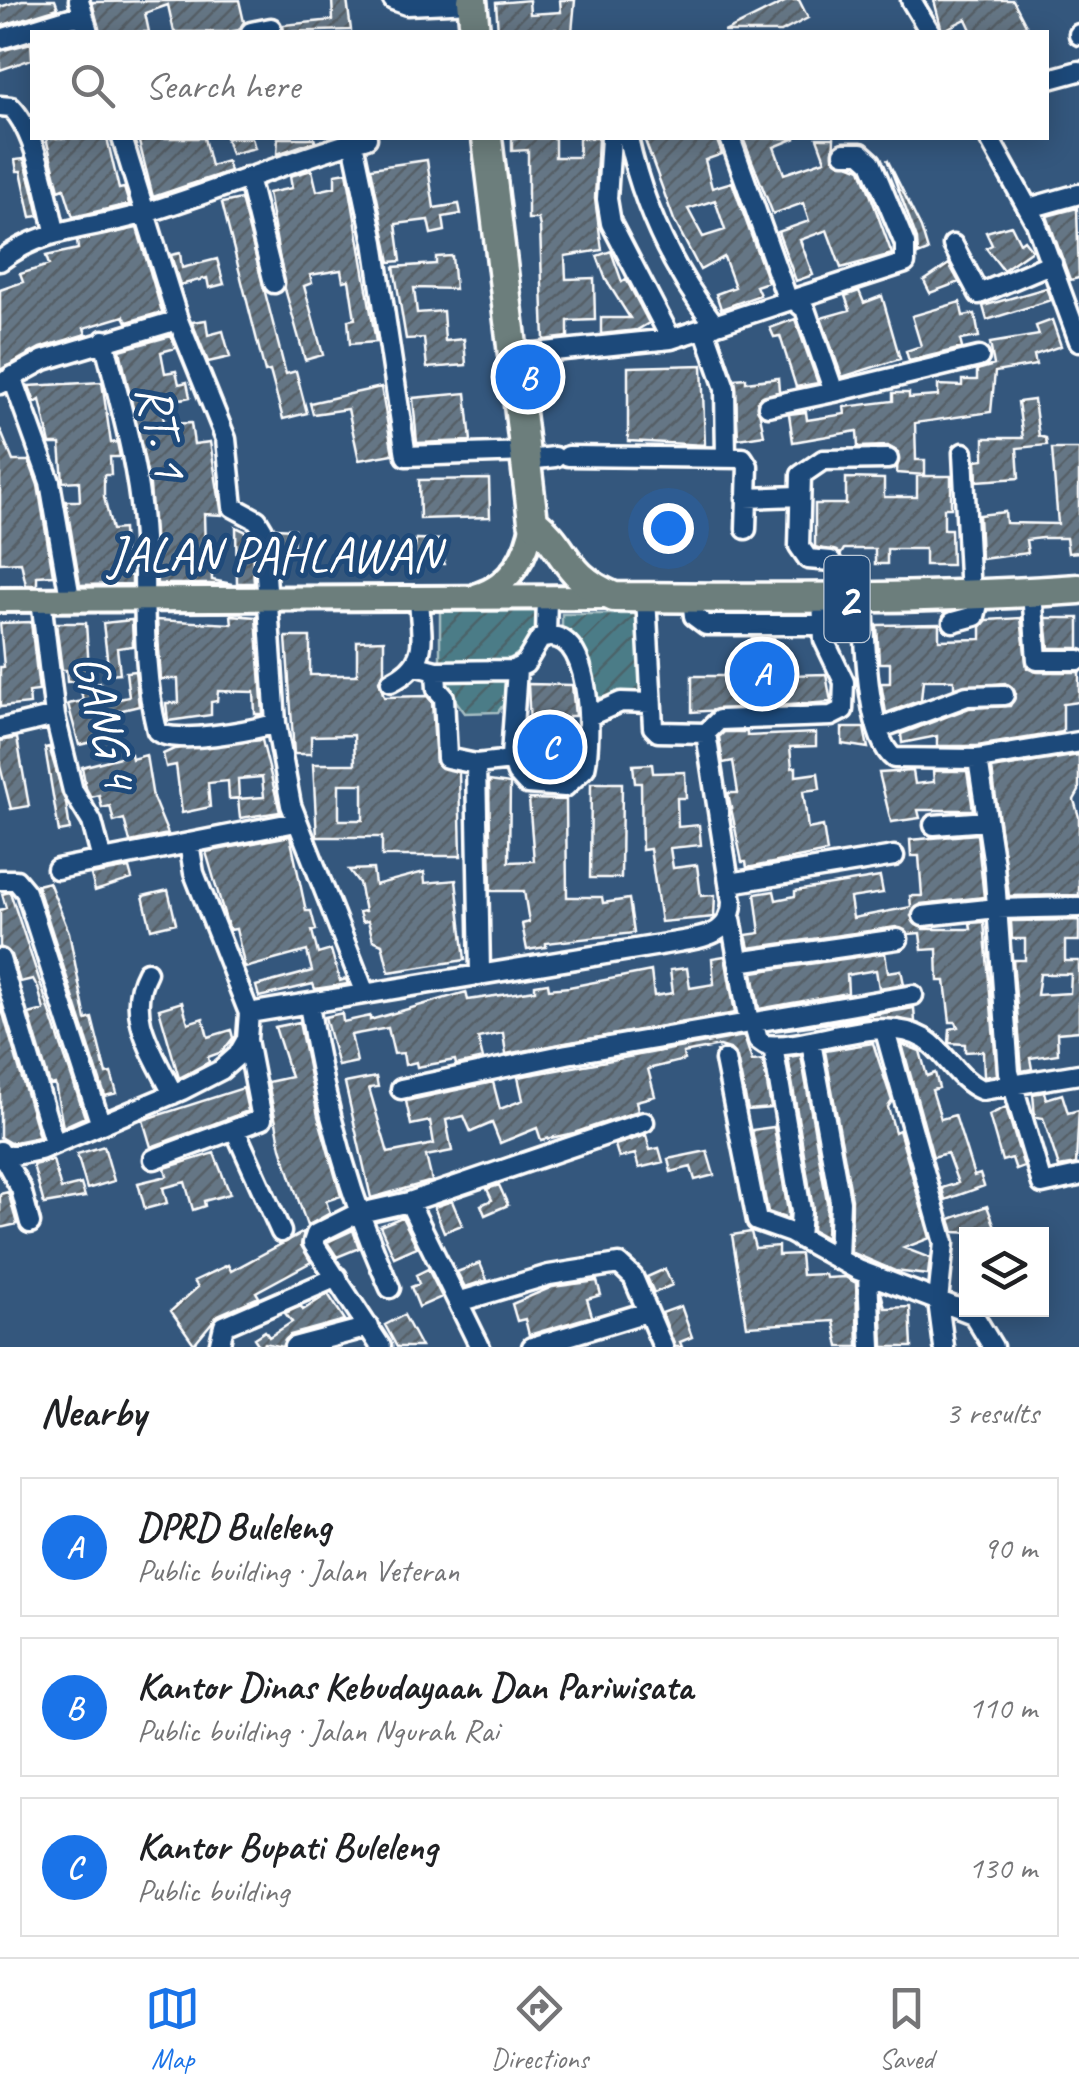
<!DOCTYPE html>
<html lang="en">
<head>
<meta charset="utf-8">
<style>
  :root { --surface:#fff; --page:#f6f6f6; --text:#202124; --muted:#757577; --line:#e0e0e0; --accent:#1a73e8 }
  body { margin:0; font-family:Caveat,sans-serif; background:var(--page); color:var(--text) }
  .controls { position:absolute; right:30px; bottom:30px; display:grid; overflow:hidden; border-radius:0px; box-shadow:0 5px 25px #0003 }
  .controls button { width:90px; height:90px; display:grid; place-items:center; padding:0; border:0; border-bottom:2px solid var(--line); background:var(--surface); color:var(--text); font:50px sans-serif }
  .you { position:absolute; left:668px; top:528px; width:35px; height:35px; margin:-25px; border:8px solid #fff; border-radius:50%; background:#1a73e8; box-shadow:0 0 0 15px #1a73e833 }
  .badge { display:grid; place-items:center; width:65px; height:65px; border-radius:50%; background:var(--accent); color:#fff; font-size:32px; font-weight:700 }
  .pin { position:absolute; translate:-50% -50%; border:5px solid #fff; box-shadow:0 2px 10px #0006 }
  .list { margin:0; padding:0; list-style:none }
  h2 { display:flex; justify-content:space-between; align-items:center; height:130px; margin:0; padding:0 40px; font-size:42px }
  h2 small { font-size:32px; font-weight:400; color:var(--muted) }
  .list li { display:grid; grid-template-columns:65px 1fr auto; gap:30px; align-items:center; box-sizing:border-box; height:140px; margin:0 20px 20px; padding:0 20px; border:2px solid var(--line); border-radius:0px }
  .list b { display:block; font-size:38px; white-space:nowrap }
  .list p { margin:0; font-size:32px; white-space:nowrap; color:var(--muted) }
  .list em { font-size:32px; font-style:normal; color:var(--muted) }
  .icon { flex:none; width:55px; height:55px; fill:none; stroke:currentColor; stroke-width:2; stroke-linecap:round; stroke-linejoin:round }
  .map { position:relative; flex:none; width:1079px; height:1347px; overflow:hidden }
  .search { position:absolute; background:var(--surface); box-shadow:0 5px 25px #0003; left:30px; right:30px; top:30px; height:110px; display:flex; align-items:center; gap:25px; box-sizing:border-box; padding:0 35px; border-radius:0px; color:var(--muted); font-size:38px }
  .sheet { height:610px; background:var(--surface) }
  nav { display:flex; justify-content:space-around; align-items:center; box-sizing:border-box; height:140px; border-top:2px solid var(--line); background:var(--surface); font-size:28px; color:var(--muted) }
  nav a { display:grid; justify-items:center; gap:5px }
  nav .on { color:var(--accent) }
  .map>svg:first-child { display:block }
  .garden { fill:url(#garden-furrows); stroke:#a6bec3; stroke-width:2.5 }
  .building { fill:url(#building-hatch); stroke:#fff; stroke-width:2.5; fill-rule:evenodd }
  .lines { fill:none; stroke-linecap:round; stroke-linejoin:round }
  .minor-casing { stroke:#fff; stroke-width:25 }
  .major-casing { stroke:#fff; stroke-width:30 }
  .highway-casing { stroke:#fff; stroke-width:35 }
  .minor { stroke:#1f4a7a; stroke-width:18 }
  .major { stroke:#6c7e7c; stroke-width:22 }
  .highway { stroke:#6c7e7c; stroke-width:28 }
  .labels { text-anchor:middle; stroke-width:10; stroke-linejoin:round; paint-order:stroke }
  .shield { fill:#1f4a7a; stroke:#bcc9d7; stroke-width:2.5 }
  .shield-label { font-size:48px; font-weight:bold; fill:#fff }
  .street-label { font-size:50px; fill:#fff; stroke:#1f4a7a }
</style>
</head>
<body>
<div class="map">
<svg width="1079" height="1347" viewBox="0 0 1079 1347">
  <defs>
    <pattern id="garden-furrows" width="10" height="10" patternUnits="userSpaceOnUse" patternTransform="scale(2.5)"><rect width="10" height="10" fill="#4c7c87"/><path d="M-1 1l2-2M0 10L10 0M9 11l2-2" fill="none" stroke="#4c646a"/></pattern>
    <pattern id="building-hatch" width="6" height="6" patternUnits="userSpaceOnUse" patternTransform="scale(2.5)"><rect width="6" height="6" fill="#657685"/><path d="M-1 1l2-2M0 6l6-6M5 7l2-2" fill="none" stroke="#575f66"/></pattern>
  </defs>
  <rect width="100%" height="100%" fill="#34577d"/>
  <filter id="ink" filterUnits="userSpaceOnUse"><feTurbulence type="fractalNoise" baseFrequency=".01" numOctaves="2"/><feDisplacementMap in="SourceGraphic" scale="20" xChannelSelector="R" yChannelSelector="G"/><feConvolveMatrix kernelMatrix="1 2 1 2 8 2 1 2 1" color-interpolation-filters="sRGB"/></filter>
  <g filter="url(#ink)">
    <path class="garden" d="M440 611H542V623C529 631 528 644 518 653 498 671 464 664 440 663Z
      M562 614H640L641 698 595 697 591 661 575 636 562 633Z
      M448 678H509L508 698 498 712 465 713 447 689Z"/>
    <path class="building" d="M22 0H55L58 8 0 26V7Z
      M239 0 244 22 239 30 227 32H174L168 5 145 13 149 32H100L92 2Z
      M332 0H347L351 30 284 32 283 25 333 20Z
      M529 0 530 14 561 12 560 0H575L572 32H556V29L498 32 496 3Z
      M789 0H799L808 18 781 32H724Z
      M934 0H1013L1026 25 1012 32H972L966 19 942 31Z
      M31 43 32 59 0 70V51Z
      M46 138H107L119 189 124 188 129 204 73 217 64 188 59 190Z
      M138 138H204L211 166 227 161 230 171 153 197Z
      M226 138H252L255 148 231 154Z
      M278 138H314L315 141 277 154Z
      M512 138H555V157H579V138H598L595 199 602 250 565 256 566 279 594 278 595 320 568 321V337L544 340 540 227 538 219H528V150L512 151Z
      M644 138H716L722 154 705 160 712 188 732 182 768 282 756 286 760 295 721 309 716 294 735 287 724 257 700 270 674 220ZM715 200 725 230 703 237 688 209Z
      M743 138H796L774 147 784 174 825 160 817 138H834L833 158 861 169 892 254 841 268 827 230 800 240 813 275 796 281 778 232 809 221 803 203 773 214Z
      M24 159 32 186 39 216 31 217 21 171H17L15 160Z
      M887 159 921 228 928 251 918 255 917 239Z
      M427 160 434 208 459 204 461 214 443 217 445 231 431 234 428 220 396 224 401 261 390 262 371 168Z
      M312 170 317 191 335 187V174L347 172 376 342 350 344 348 320 355 319 349 280 343 281 341 270 310 275 312 283 304 286 323 355 305 360 285 289 268 193 292 188 290 176Z
      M241 199 286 374 296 371 307 413 283 419 270 371 265 372 222 203Z
      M1077 208 1079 278 1070 280 1047 216Z
      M1011 225 1020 243 1024 240 1032 250 1003 270 986 248 992 245 986 232Z
      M137 228 162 312 127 322 124 316 84 328 86 334 40 348 0 370V290L23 282 20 274 49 265 46 256 78 249 77 241Z
      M611 251 622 282 626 279 649 323 637 330 601 334V318H630L606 280 597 256Z
      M180 253 182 268 217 259 224 284 209 288 207 278 180 285 171 255Z
      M452 256 455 289 414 288 417 313 443 311 445 341 464 339 466 365 427 368 424 338 406 339 394 267 436 264V257Z
      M949 264 959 282 930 293 924 281Z
      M1046 288 1051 300 987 320 983 306Z
      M859 291 864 303 882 296 900 359 842 377 821 318 850 310 845 296Z
      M960 302 963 316 975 314 979 337 960 340 962 348 909 361 906 351 921 346 912 316Z
      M795 319 818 383 796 387 780 336 774 337 770 328Z
      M206 320 208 335 223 331 230 357 208 362 192 322Z
      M1052 320 1061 346 1034 355 1036 365 995 372 991 412 915 423 916 460H925V475L897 473 898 452 888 446 858 447 857 431 793 442 789 414 806 412 807 420 845 414 844 407 893 401V393H909V398L938 396V385L962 386V380H977V370L994 365 990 343 1039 335 1036 326Z
      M171 336 176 348 161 352 165 373 176 371 179 384 187 382 190 397 162 403 164 424 191 423 194 444 210 442 222 515 204 514 205 550H211L212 580 232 584H157L150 486 120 350Z
      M702 365 705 445 628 441V367Z
      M746 378V382L778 378 779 391 757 401 764 435 738 439 735 379Z
      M102 382 111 443 117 442 120 457H110L111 475H104V497L112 530 123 529 125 575 132 576V584L80 585 66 501H80L79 481 63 482 60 444H50L40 400 35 403 29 386Z
      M381 387 393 454 359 460 348 409 313 414 310 403Z
      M466 393 471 441 417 443 413 398Z
      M1034 400 1039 436 1046 438 1047 445 1017 448 1019 478 977 481 976 460 984 459V438H1023L1018 402Z
      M0 429 13 461H29L38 485 53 575 37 576V585H26L21 562 0 563Z
      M1052 449H1079V552L1068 553 1066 538H1042L1026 540 1028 553 981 559 979 515 1005 512 1006 523 1058 524Z
      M917 476H951V508H944V529H951L952 565H925V549H887V564H875V549H844L841 554 815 547V504H846V478L884 479V497H917Z
      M489 479 490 517 420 519 419 480Z
      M236 527 251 534 254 583H237Z
      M275 528 294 529 293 553 277 552Z
      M416 539 445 540 444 564 414 562Z
      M231 615 256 617 263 714H255L254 692 218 691 217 701 211 702V715L168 721 166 703H179L178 679H161L157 620 232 624Z
      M1021 618 1027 668 1037 672H1079V702L1063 704V732L977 746H937V736L902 743 901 734 969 708 1010 706 1016 694 1005 683 954 688V680H923L921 700 886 713 881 683H890V663H879L877 625 939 624V640L981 639V627L987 620Z
      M1046 618H1079V648H1049Z
      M132 620 133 646 117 648 120 673 109 674 103 623Z
      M31 622 39 691 29 692 30 704 0 707V667H4L0 623Z
      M56 623H86L90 685 100 683 104 702 129 697 126 672 135 671 139 706 110 713 116 737 79 745 68 704 83 701 79 681 67 682 66 670H62Z
      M286 637H310V675H357V641L384 640V672L379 681 384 697 427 696 432 702 436 763 459 773 461 856H382V837H317L313 764H355L354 735 311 736V754H294ZM339 784H363V820H339Z
      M752 638H774V655H790V675L826 674 831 702 692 712V676H734V656L752 655Z
      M528 684 572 685 575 716H569L568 766 560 774 532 770Z
      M842 728H864L868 748 842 744Z
      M724 732H747V736L816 733V746L790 747 792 768 796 767V776L818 773 820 789 803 791 808 829 823 826 827 852 747 868 746 862H742L728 793H738L733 761 723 763 719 737Z
      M17 738 29 806 11 809 0 766V741Z
      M262 740 280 812 240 818 238 799 264 797 262 777 238 779 239 798 229 799 228 781 208 783 210 807 182 813 176 765 166 767 163 754 174 749Z
      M49 747 66 803 70 830 59 832 45 748Z
      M131 754 132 759 146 755 153 798 168 834 130 842 124 819 114 822 110 806 102 808 99 795 91 797 86 788 82 767Z
      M1079 755V791L1074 800 1079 817V895L1009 896 992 769Z
      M652 764 653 773 685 772 686 798H677L678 827 699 825 701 845 670 848 673 868 697 865 701 896 715 895 714 917 661 922 650 849 642 850 641 783H635L633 765Z
      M913 771 915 784 934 782 933 771H967L973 810H918L920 818 891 822 879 773Z
      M489 781 510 784 509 862 534 861 529 799 566 800 567 897H602L603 903 629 899 634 933 546 943V947L527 950 522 924 529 922 524 891H491Z
      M591 783H622L621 878H590Z
      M977 834 984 897 921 904 911 916 923 929H971L970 923 984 922 997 1075 984 1077 983 1051 965 1052V1044L949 1043 950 1029 958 1027 956 1022H950L945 981H938L937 949 922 950 920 933 909 934 896 927 749 948 746 935 760 933 755 894 774 891 776 900 795 896V891L880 877 883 893 850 898 853 918 911 907 910 896H922L919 856H911L910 840Z
      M290 836 306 911H311L316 930 312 931 318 954 331 950 340 981 346 979 348 984 315 989 313 984 259 997 256 986 312 971 307 951 245 968 236 929 230 930 226 920 206 852Z
      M129 868 132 879 95 891 91 875Z
      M373 869 375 885 424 872 425 883 456 880 465 960 389 972 382 944 373 940 368 921 362 922 359 912 365 911 359 883 349 870Z
      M49 882 69 932 86 1020 92 1018 106 1074 111 1073 117 1093 105 1096 39 891 37 885Z
      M168 890 176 923 151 929 143 896Z
      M10 892 85 1117 63 1127 55 1084 50 1085 29 1014 44 1010 38 988 33 979 20 982 12 955 0 947V910L6 908 2 894Z
      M1079 920V941H1065V961H1079V1031L1057 1033 1058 1054 1030 1058 1032 1069 1022 1071 1013 960H1025V939H1012L1011 921ZM1040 974H1071L1070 993 1037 995Z
      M885 953 888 972 901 970 904 984 879 988 876 970 847 975 848 993 759 1009 753 972Z
      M725 956 735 1013 506 1054 503 1033 478 1038 483 1059 456 1065 455 1060 417 1067 416 1062 405 1065 403 1053 394 1054 388 1028 351 1035 357 1062 338 1066 325 1017 342 1013 343 1022 370 1016V1020L466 992 468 1000 535 990V985L548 983 549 989 569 987 651 971 654 996 673 993 670 970 687 968 690 988 714 984 712 958Z
      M182 1002 188 1023 203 1018 208 1037 231 1030 233 1038 222 1052 208 1057 209 1062 179 1078 159 1009Z
      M0 1003 39 1137 10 1143 0 1137Z
      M914 1008 915 1022 866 1018 773 1031Z
      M299 1022 318 1116 341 1196 326 1201 330 1213 307 1226 281 1148 268 1082 291 1077 275 1027Z
      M744 1036 752 1061 763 1060 771 1108 748 1110 737 1058 730 1049 720 1046 683 1053 684 1060 648 1069 655 1096 636 1101 638 1111 574 1133 541 1140 537 1128 500 1143 492 1123 471 1132 464 1116 446 1120 452 1151 426 1156 432 1181 371 1198 345 1083 376 1077 378 1087 369 1088 388 1153 434 1144 430 1121 411 1125 406 1101 493 1082 500 1109 523 1100 518 1077Z
      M873 1043 892 1101 888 1107 895 1132 899 1130 930 1238 904 1248 930 1258 928 1275 895 1271 851 1252 852 1199 825 1051Z
      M902 1044 920 1051 927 1076 935 1073 939 1088 932 1090 941 1119 955 1115 974 1176 980 1174 984 1186 945 1200 942 1188 958 1183 947 1153 933 1157Z
      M801 1055 827 1202 826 1238 812 1230 813 1209 788 1057Z
      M243 1088 248 1111 151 1147 143 1120Z
      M1044 1092 1046 1099 1062 1094 1068 1113 1079 1110 1076 1164 1059 1167 1043 1118 1035 1117 1033 1094Z
      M1006 1107 1024 1167 1016 1170 1012 1158 1002 1161 989 1115Z
      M774 1127 788 1212V1219L768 1212 752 1130Z
      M646 1135 650 1150 659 1148 663 1162 639 1168 635 1154 619 1158 615 1145Z
      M104 1146 114 1181 87 1189 77 1154Z
      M707 1151 714 1175 695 1180 691 1167 671 1172 668 1159Z
      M214 1153 230 1194 204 1201 205 1206 193 1210 185 1182 163 1188 167 1203 145 1209 138 1183 167 1176 165 1168Z
      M53 1160 61 1189 81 1184 85 1197 44 1204 33 1165Z
      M499 1185 508 1205 485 1215 481 1205 492 1200 487 1189Z
      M8 1192 17 1224 0 1228V1194Z
      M452 1201 462 1225 444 1232 434 1207Z
      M987 1206 998 1234 954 1232 950 1219Z
      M402 1217 417 1247 394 1257 380 1226Z
      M353 1230 359 1248 337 1257 327 1242Z
      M304 1232 301 1245 311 1262 256 1292 259 1297 218 1315 194 1344 171 1311 198 1287 194 1281 228 1265 231 1271Z
      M751 1232 755 1248 778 1246V1255L800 1254 802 1275 825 1274 826 1278 845 1277 856 1283 858 1347H839L834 1321 747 1326 732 1235Z
      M480 1263 487 1280 465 1287 457 1272Z
      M428 1269 442 1297 419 1307 411 1287 419 1284 416 1275Z
      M665 1269 672 1285 654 1293 647 1277Z
      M597 1281 601 1295 587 1299 592 1316 529 1335 525 1319 517 1321 512 1304 552 1287Z
      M881 1292 885 1308 910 1307 912 1347H883Z
      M328 1294 345 1320 290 1335 282 1347 265 1343 260 1347 254 1338 265 1331 269 1337 292 1322 285 1313 301 1306 303 1310Z
      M681 1306 692 1337 680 1342 682 1347H675L662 1313Z
      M404 1315 421 1347H397L385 1325Z"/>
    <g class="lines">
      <g class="minor-casing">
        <path id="minor" d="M79 0 88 32
          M393 0 407 5 472 2
          M911 0 930 32
          M251 32 271 28
          M1079 34V35
          M0 39 83 14
          M1046 80 1079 71
          M0 106 11 107C36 132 47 196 55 231
          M122 138 178 320 226 439 233 507 257 520 263 530 276 723 291 805 364 991
          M611 138 607 199 611 223 671 339
          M628 138C643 206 672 269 715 325
          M730 138 788 301
          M989 138 1036 223 1079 341
          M353 142 374 242 406 456 526 452
          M248 177 274 283
          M1029 208 1079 194
          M953 245 979 294 1052 263
          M0 261C45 226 90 230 142 214 218 191 291 160 367 138
          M794 300 805 309 834 392 979 357
          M704 328 725 388 726 458
          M104 340C120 404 140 471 143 538 146 603 141 666 157 731 173 746 254 730 276 723
          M515 355 671 339 905 263V244L871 162 861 153H844
          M12 376 50 482 70 598
          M0 384 44 360 178 320
          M768 406 834 392
          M963 453 970 596
          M568 456 743 458 748 466 746 529
          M527 460 555 457
          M746 498 798 496
          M831 561 808 559 799 546 801 475 823 460 888 459
          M1032 592 1037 660H1079
          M646 597 653 727 658 732 706 733
          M692 598 694 616 706 625H823
          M41 599 55 716 73 791 92 822 102 860
          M863 600C865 635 866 737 894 758L978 759 1079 742
          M953 622 975 616 980 596
          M546 636 547 597
          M417 666 436 671 513 670 525 664 540 639C593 619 592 739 585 768L565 787 527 784 517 773 511 756 517 669
          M436 671 437 689 444 697 447 758 476 764 512 760
          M391 682C431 662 421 639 419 599
          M589 716 621 702 650 703
          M0 729 55 716
          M878 729 967 696 1004 695
          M978 759 994 865 1009 1072 1042 1184 1078 1176
          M476 764 480 973
          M934 825 987 821
          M57 869 296 822
          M0 880H16L26 892 100 1122
          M730 883 894 856
          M997 909 1079 907
          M923 916 997 908
          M731 919 749 1023
          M0 959 54 1142
          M738 962 898 939
          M147 972C124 1015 154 1054 173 1094
          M309 1004C324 1103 348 1196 390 1288
          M249 1013 660 945C692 938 731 941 732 902L706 733 719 720 831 716 843 710 844 682 824 640 822 599
          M753 1022 758 1040 765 1045C813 1050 880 1012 925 1039 947 1053 957 1080 982 1090L1079 1074
          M885 1031 944 1243 938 1301 944 1347
          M811 1042 840 1201 838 1260
          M773 1046 801 1211 799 1238
          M725 1060 757 1221 791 1233 858 1270 973 1314 993 1347
          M401 1089 567 1054 913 995
          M235 1130 281 1232
          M0 1151 21 1189 30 1223
          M5 1157 40 1150 182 1090 221 1070 238 1055 247 1039 249 1013 194 873 189 843
          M154 1159 262 1119 247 1040
          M409 1202 480 1347
          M868 1274 871 1347
          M458 1302 549 1275 619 1264 633 1277 663 1347
          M219 1347 224 1326 337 1277
          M294 1347 369 1327
          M381 1347 313 1243 316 1234 356 1214 409 1202 644 1122
          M532 1347 647 1312"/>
      </g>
      <g class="major-casing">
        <path id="major" d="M478 595C511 585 528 554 533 521
          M0 600 614 597"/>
      </g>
      <g class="highway-casing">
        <path id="highway" d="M472 0 475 32
          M487 138 533 521C569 550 562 575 614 597 769 598 924 600 1079 589"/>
      </g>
      <use href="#minor" class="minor"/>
      <use href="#major" class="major"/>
      <use href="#highway" class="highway"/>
    </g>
  </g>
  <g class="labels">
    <rect class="shield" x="824.5" y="556" width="45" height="86" rx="8"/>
    <g class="shield-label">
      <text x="847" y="616">2</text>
    </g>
    <g class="street-label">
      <text transform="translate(164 431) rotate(78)" y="18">RT. 1</text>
      <text x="274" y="571">JALAN PAHLAWAN</text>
      <text transform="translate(107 721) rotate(76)" y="18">GANG 4</text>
    </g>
  </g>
</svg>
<div class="controls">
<button><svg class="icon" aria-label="layers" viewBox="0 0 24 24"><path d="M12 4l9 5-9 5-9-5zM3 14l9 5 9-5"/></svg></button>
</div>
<div class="you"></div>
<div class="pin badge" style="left:762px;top:674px">A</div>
<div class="pin badge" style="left:528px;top:377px">B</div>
<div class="pin badge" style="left:550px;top:747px">C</div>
<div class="search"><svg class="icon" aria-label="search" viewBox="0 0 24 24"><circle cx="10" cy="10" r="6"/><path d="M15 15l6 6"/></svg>Search here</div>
</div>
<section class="sheet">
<h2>Nearby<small>3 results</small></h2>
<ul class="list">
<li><span class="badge">A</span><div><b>DPRD Buleleng</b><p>Public building · Jalan Veteran</p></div><em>90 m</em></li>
<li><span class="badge">B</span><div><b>Kantor Dinas Kebudayaan Dan Pariwisata</b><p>Public building · Jalan Ngurah Rai</p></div><em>110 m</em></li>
<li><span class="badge">C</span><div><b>Kantor Bupati Buleleng</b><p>Public building</p></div><em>130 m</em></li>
</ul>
</section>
<nav>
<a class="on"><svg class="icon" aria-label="map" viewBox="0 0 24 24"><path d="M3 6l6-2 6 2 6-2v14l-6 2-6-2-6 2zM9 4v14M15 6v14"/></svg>Map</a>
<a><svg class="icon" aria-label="directions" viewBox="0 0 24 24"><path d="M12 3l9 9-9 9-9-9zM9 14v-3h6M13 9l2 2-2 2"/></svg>Directions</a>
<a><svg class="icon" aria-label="saved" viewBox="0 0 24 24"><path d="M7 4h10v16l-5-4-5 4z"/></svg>Saved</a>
</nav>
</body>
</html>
